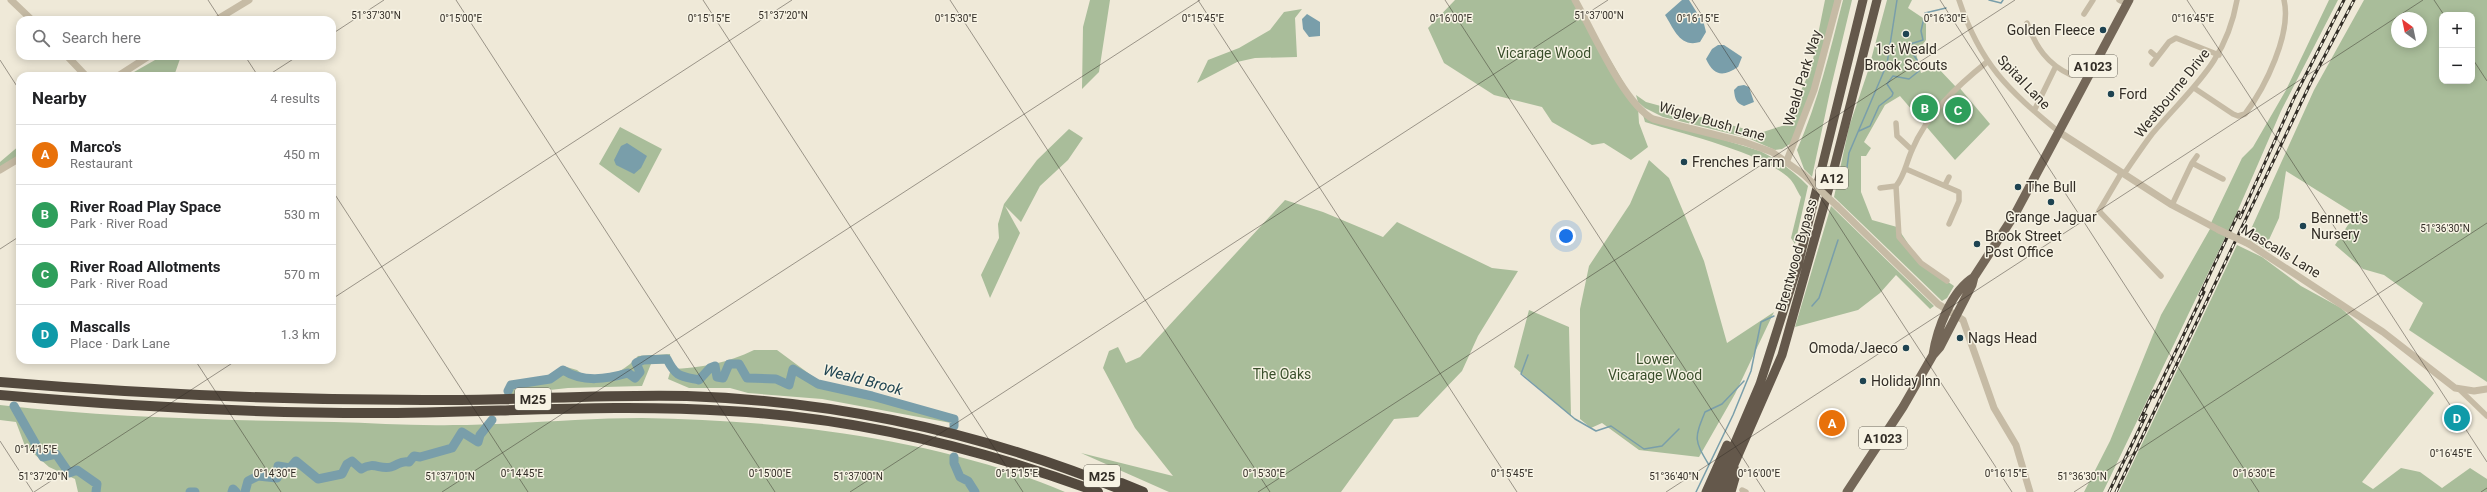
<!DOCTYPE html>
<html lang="en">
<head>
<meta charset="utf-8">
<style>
  :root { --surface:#fff; --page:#f6f6f6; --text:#202124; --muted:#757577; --line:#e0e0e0; --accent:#1e4351 }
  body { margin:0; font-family:Roboto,sans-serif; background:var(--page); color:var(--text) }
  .controls { position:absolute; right:12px; top:12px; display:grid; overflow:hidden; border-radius:8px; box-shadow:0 2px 10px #0003 }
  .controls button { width:36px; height:36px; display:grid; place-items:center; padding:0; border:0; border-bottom:1px solid var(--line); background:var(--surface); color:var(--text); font:20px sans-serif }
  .compass { position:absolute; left:2391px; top:12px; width:36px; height:36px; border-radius:50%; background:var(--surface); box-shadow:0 2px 10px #0003; rotate:327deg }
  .you { position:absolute; left:1566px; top:236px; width:14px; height:14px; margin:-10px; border:3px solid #fff; border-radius:50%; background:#1a73e8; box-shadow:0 0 0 6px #1a73e833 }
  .badge { display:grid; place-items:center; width:26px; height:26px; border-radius:50%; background:var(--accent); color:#fff; font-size:13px; font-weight:700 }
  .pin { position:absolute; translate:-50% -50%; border:2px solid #fff; box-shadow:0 1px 4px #0006 }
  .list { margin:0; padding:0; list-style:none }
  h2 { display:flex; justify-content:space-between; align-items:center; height:52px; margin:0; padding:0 16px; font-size:17px }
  h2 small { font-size:13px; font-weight:400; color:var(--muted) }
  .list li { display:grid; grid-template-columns:26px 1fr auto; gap:12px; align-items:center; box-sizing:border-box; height:60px; padding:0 16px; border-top:1px solid var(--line) }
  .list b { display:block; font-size:15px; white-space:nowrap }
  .list p { margin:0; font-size:13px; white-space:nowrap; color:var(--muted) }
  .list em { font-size:13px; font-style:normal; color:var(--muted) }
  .icon { flex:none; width:22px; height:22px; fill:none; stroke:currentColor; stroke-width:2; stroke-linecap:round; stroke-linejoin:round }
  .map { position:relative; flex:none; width:2487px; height:492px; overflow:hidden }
  .search { position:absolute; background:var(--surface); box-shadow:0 2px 10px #0003; left:16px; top:16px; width:320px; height:44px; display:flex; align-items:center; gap:10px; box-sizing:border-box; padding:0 14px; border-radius:12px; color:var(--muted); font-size:15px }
  .panel { position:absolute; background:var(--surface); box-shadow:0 2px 10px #0003; left:16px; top:72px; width:320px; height:292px; border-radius:12px }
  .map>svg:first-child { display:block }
  .green { fill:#a9bd9a; fill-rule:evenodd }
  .water { fill:#799eaa }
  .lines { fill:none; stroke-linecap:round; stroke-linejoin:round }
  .stream { stroke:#799eaa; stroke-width:1.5 }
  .river { stroke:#799eaa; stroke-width:9 }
  .minor { stroke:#c6bba5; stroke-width:5.5 }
  .tertiary { stroke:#c6bba5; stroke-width:7 }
  .primary { stroke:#746758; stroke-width:9 }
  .trunk { stroke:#64584b; stroke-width:9 }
  .motorway { stroke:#53493e; stroke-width:10 }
  .rail-casing { stroke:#322d26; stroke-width:3 }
  .rail { stroke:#f7f3e4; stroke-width:1.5; stroke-dasharray:4.5; stroke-linecap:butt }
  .tertiary-bridge { stroke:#c6bba5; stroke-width:7 }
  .ticks { fill:none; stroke:#322d26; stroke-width:1; stroke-opacity:0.45 }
  .poi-dot { fill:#1e4351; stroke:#f7f3e4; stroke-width:1.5 }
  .labels { text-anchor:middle; stroke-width:3; stroke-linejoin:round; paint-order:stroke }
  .shield { fill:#f7f3e4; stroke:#6d685f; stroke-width:1 }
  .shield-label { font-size:13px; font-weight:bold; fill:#322d26 }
  .poi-label { font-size:14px; fill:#322d26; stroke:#f7f3e4; text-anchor:start }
  .park-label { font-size:14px; fill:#3a4f2b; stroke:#f7f3e4 }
  .street-label { font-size:14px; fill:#322d26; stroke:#f7f3e4 }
  .water-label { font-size:15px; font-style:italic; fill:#1e4351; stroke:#f7f3e4 }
  .ticks-label { font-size:10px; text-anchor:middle; fill:#322d26; stroke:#f7f3e4; stroke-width:3; stroke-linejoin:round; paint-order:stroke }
</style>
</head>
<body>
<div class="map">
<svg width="2487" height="492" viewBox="0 0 2487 492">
  <rect width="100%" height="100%" fill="#efe9d8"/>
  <path class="green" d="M1090 0H1110L1099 72 1082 89 1083 27Z
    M1455 0H1575L1638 107 1639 123 1648 147 1631 160 1604 143 1592 145 1552 122 1542 107 1494 95 1444 63 1428 28Z
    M1825 0H1835L1815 81 1793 142 1782 149 1775 150 1748 138 1663 117 1645 108 1638 102 1636 95 1646 102 1760 133 1785 125 1811 69Z
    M1843 0H1852L1831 87 1812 177 1804 169 1797 150C1818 102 1830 51 1843 0Z
    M1887 0H1912L1908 8 1926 20V40L1916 53 1921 73 1937 67 1956 87 1958 86 1990 124 1955 160 1900 96 1885 105 1864 142 1871 148 1866 156H1861V192L1872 220 1897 227 1921 263 1954 286 1947 298 1942 301 1834 197 1849 127 1868 71Z
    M2329 0H2338L2281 111 2235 217 2103 492H2084L2110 441 2161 315 2210 229 2211 223 2242 158 2253 147 2286 90Z
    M2364 0H2487V382L2409 330 2423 303 2384 275 2363 269 2335 245 2355 214 2286 171 2279 218 2267 244 2273 253 2247 238 2314 90ZM2442 15H2472V81H2442ZM2397 18H2421V42H2397Z
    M1302 9 1295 18 1297 57 1255 58 1237 62 1197 83 1208 60 1239 48 1270 30 1284 12Z
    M162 56H181L174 76H152L153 73 144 76H127Z
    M1643 115 1760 151C1779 160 1794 172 1808 186L1795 244 1791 238 1801 197C1797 191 1794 183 1790 179 1762 152 1682 134 1645 122Z
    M620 127 662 149 639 193 599 164Z
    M1069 129 1083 138 1068 160 1040 186 1021 222 1005 206 1020 233 990 298 981 275 999 238 998 224 1004 204 1037 160Z
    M20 145V155L0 167V162Z
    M1649 160 1669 178 1704 261 1727 343 1774 312 1735 394 1699 457 1639 450 1602 423 1591 428 1580 419V309L1589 266 1630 204Z
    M1285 200 1323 212 1383 237 1397 222 1492 268 1518 271 1478 336 1462 371 1418 417 1394 419 1341 492H1169L1081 453 1173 476 1135 428 1103 368 1109 351 1118 347 1126 363 1140 357Z
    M1831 206 1934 306 1930 309 1896 275 1880 293 1858 310 1795 327Z
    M2237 245 2262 257 2301 286 2341 308 2434 393 2362 482 2373 489 2401 468 2420 472 2442 488 2470 468 2487 479V492H2119Z
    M1529 310 1569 327 1571 416 1514 367Z
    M754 350H777L823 384 883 396 943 415 951 423 822 399 748 393 730 388H689L668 379 671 369C700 368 728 363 754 350Z
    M670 354 671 363 651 364 642 386 568 388 503 395 519 383H535L563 366 577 370 589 379C610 376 623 373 638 356Z
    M0 405C111 418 223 420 334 422 374 423 413 426 453 425 516 425 579 418 642 418 781 420 936 438 1065 492H78L75 479 49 467 25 446 16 422 0 420Z"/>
  <path class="water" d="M1682 0H1689L1704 24 1706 32 1700 42C1680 48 1674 29 1665 15Z
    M1307 14 1320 22V36L1309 37 1303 29 1302 19Z
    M1718 45H1724L1742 57 1738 67C1723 77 1714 76 1706 59L1712 49Z
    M1744 85 1749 87 1754 102 1744 106C1736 103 1735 99 1734 90L1738 86Z
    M627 143 647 156 641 168 634 174 616 165 614 160 621 146Z"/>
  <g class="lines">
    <path class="stream" d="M1989 0 2001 3 2003 0
      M1859 131 1870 126 1879 106 1892 96 1893 93 1887 84 1893 76 1909 79 1919 71 1917 60 1907 45 1923 40 1921 31 1925 13 1946 8
      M1844 188 1849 153 1887 64 1897 0
      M1812 306 1819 298 1838 240
      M1528 355 1521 374 1575 419 1596 431 1611 426 1644 449 1662 446 1679 429
      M1709 465C1694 440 1694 439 1705 412L1722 404 1744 381
      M1696 492 1733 415 1751 371 1761 322 1774 316"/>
    <path class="river" d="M508 391 511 385 550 379 563 370C583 383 607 379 628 373L635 378 640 372 636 363 643 360 667 359C676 377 680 376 699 380L710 368 715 366 717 377 723 378 729 364H739L747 378 776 379 789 385 793 369 818 384 872 396 954 419V426
      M14 406 43 457 56 454 69 473 77 470 97 484 96 492
      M954 457V463L960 477 968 481 975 492
      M190 492H195
      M232 492 233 489 236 492
      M245 492 248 481 258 476 277 478 278 466 290 468 296 461 318 479 342 474 347 464 352 461 361 469C375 461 379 470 391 467 399 465 400 460 409 462L414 456 420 457 452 448 462 432 478 442 480 435 492 420"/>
    <path class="minor" d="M1959 0C1980 64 2008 90 2059 132
      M2119 0 2127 4
      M2084 14 2093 0
      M2027 23C2036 47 2047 64 2071 75
      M2151 52 2157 57
      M2152 64 2169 42 2176 38 2219 55
      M2194 88 2233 114 2238 116 2245 114C2265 88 2292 33 2284 0
      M2034 111 2055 68
      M1896 123 1897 136 1912 150
      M2192 163 2197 156
      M1906 169 1959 192V201L1949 224
      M2122 172 2099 211 2161 276
      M2124 174C2133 161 2142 147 2152 134 2191 88 2226 63 2237 0
      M1945 185 1949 177
      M1896 186 1899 237 1921 263 1947 281
      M1880 188 1896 186C1905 175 1906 163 1912 150 1927 114 1957 86 1987 62
      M2172 205 2192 163 2223 179
      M2459 389 2487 416
      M1742 490 1746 492"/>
    <path class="tertiary" d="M11 0 32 20
      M1575 0C1592 30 1624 104 1653 119L1744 142 1772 152 1803 174
      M216 20 249 0
      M67 56 86 76
      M118 76 149 56
      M2059 132 2172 205 2219 230
      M1786 163 1814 90 1838 0
      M0 170 20 158
      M1837 206 1938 304 1963 320 1994 408 2016 445 2030 492
      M2249 244 2383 332 2455 388 2474 391 2487 389"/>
    <path class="primary" d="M1933 355C1937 329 1951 291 1974 277
      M1847 492 1903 407 1933 355 1940 347 1972 285 1974 277 2015 214 2129 0"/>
    <path class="trunk" d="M1706 492 1727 445
      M1714 492 1760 384 1798 265 1863 0
      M1722 492 1782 355 1830 184 1877 0
      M1731 492 1735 478 1734 467"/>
    <path class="motorway" d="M0 382C141 394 282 400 423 400 511 401 599 394 687 396 838 401 987 434 1127 492
      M0 395C124 406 248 413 373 413 492 413 611 403 729 411 856 418 979 448 1098 492
      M1121 483 1143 492"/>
    <g class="rail-casing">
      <path id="rail" d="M2240 218 2294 98 2344 0
        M2200 295 2239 212
        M2154 397 2204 292
        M2140 420 2154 391
        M2109 492 2146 415
        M2116 492 2311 82 2354 0"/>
    </g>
    <use href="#rail" class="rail"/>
    <path class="tertiary-bridge" d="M1803 174 1837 206
      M2219 230 2249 244"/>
  </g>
  <path class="ticks" d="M208 0 221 20M456 0 775 492M703 0 1023 492M950 0 1270 492M1198 0 1517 492M1445 0 1765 492M1692 0 2012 492M1940 0 2259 492M2187 0 2487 462M2434 0 2444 15M332 34 384 0M245 56 258 76M2472 58 2487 81M0 60 20 91M267 76 298 56M332 190 528 492M0 249 20 236M332 299 792 0M195 360 281 492M0 441 33 492M34 492 237 360M442 492 1200 0M850 492 1608 0M1258 492 2015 0M1666 492 2423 0M2074 492 2487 223M2481 492 2487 488"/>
  <g class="poi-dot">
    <circle cx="2103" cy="30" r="4"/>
    <circle cx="1906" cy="34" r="4"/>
    <circle cx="2111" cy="94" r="4"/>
    <circle cx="1684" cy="162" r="4"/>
    <circle cx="2018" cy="187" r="4"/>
    <circle cx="2051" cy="202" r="4"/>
    <circle cx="2303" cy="226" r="4"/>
    <circle cx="1977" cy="244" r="4"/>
    <circle cx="1960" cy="338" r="4"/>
    <circle cx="1906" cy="348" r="4"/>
    <circle cx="1863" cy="381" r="4"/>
  </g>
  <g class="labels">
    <g class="shield">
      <rect x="2069" y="55" width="48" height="22" rx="3"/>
      <rect x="1816" y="167" width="32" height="22" rx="3"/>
      <rect x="515" y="388" width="36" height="22" rx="3"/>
      <rect x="1859" y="427" width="48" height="22" rx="3"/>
      <rect x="1084" y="465" width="36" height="22" rx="3"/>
    </g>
    <g class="shield-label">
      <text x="2093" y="71">A1023</text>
      <text x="1832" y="183">A12</text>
      <text x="533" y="404">M25</text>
      <text x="1883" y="443">A1023</text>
      <text x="1102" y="481">M25</text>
    </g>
    <g class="poi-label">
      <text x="2095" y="35" text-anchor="end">Golden Fleece</text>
      <text x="1906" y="54" text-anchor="middle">1st Weald<tspan x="1906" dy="16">Brook Scouts</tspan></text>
      <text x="2119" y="99">Ford</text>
      <text x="1692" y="167">Frenches Farm</text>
      <text x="2026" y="192">The Bull</text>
      <text x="2051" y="222" text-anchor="middle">Grange Jaguar</text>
      <text x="2311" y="223">Bennett's<tspan x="2311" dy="16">Nursery</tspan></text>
      <text x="1985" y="241">Brook Street<tspan x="1985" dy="16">Post Office</tspan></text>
      <text x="1968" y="343">Nags Head</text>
      <text x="1898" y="353" text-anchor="end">Omoda/Jaeco</text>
      <text x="1871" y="386">Holiday Inn</text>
    </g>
    <g class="park-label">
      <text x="1544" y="58">Vicarage Wood</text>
      <text x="1655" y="364">Lower<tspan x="1655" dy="16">Vicarage Wood</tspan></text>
      <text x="1282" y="379">The Oaks</text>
    </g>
    <g class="street-label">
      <text transform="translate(1802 78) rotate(-73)" y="5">Weald Park Way</text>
      <text transform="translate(2024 82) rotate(46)" y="5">Spital Lane</text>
      <text transform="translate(2172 93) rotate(-51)" y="5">Westbourne Drive</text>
      <text transform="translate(1712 121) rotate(16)" y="5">Wigley Bush Lane</text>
      <text transform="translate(2281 251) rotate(31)" y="5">Mascalls Lane</text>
      <text transform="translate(1796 255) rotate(-74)" y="5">Brentwood Bypass</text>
    </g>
    <g class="water-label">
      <text transform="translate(863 380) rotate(15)" y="5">Weald Brook</text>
    </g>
  </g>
  <g class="ticks-label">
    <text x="376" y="19">51°37'30"N</text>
    <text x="783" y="19">51°37'20"N</text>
    <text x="1599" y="19">51°37'00"N</text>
    <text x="2193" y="22">0°16'45"E</text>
    <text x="461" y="22">0°15'00"E</text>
    <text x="709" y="22">0°15'15"E</text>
    <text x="956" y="22">0°15'30"E</text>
    <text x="1203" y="22">0°15'45"E</text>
    <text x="1451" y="22">0°16'00"E</text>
    <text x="1698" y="22">0°16'15"E</text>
    <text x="1945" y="22">0°16'30"E</text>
    <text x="2445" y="232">51°36'30"N</text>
    <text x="36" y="453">0°14'15"E</text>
    <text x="2451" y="457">0°16'45"E</text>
    <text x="275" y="477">0°14'30"E</text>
    <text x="522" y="477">0°14'45"E</text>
    <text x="770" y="477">0°15'00"E</text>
    <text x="1017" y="477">0°15'15"E</text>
    <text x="1264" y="477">0°15'30"E</text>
    <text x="1512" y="477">0°15'45"E</text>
    <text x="1759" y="477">0°16'00"E</text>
    <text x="2006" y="477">0°16'15"E</text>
    <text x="2254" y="477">0°16'30"E</text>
    <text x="43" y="480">51°37'20"N</text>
    <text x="450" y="480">51°37'10"N</text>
    <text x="858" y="480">51°37'00"N</text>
    <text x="1674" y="480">51°36'40"N</text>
    <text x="2082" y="480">51°36'30"N</text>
  </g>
</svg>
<div class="controls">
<button>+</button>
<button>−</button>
</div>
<svg class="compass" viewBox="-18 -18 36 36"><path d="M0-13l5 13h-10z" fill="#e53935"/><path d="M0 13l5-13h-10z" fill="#757577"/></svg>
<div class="you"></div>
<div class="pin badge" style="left:1832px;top:423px;background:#e8710a">A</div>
<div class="pin badge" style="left:1925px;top:108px;background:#2e9e5b">B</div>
<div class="pin badge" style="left:1958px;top:110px;background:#2e9e5b">C</div>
<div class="pin badge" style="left:2457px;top:418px;background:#0f9aa8">D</div>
<div class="search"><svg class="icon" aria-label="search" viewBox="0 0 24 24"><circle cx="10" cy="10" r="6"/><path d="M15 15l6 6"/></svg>Search here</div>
<section class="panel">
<h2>Nearby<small>4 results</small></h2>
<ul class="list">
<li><span class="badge" style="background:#e8710a">A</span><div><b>Marco's</b><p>Restaurant</p></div><em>450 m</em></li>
<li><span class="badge" style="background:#2e9e5b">B</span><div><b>River Road Play Space</b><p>Park · River Road</p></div><em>530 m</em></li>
<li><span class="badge" style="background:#2e9e5b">C</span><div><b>River Road Allotments</b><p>Park · River Road</p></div><em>570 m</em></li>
<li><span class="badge" style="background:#0f9aa8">D</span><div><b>Mascalls</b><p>Place · Dark Lane</p></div><em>1.3 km</em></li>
</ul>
</section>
</div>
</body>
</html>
